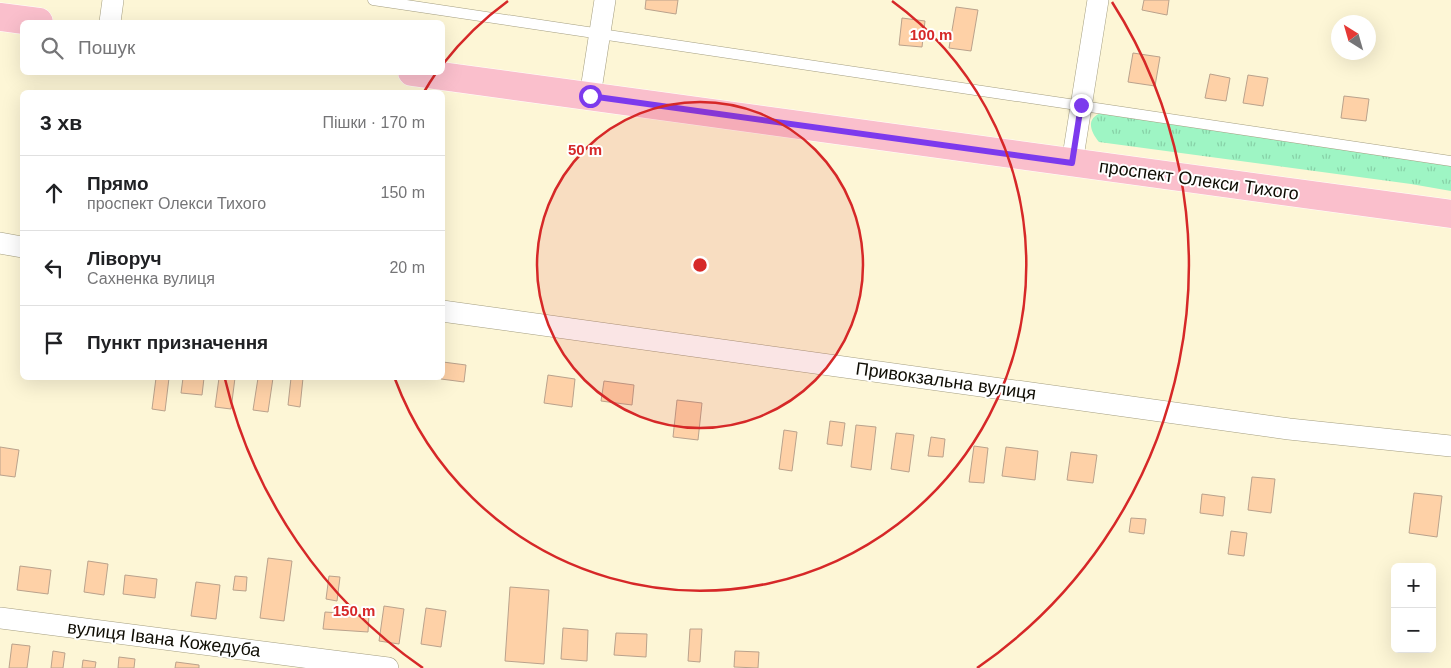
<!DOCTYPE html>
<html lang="uk">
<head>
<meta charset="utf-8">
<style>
  :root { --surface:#fff; --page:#f6f6f6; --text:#202124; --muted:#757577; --line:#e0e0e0 }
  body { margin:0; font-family:Helvetica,sans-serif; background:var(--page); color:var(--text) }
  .controls { position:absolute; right:15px; bottom:15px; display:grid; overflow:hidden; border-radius:8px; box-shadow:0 5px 20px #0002 }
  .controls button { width:45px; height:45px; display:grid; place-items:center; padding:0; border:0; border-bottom:1px solid var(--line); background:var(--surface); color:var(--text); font:25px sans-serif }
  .compass { position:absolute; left:1331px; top:15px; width:45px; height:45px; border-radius:50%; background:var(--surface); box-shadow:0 5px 20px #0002; rotate:323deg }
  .stop { position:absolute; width:15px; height:15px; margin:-11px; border:4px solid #7c3aed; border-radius:50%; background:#fff }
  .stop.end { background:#7c3aed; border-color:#fff; box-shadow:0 1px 5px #0008 }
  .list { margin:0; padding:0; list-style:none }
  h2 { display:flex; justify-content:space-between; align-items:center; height:65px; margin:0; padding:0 20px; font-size:21px }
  h2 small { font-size:16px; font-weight:400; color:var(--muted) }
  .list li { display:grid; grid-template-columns:32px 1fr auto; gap:15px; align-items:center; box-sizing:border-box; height:75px; padding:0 20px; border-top:1px solid var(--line) }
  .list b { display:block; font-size:19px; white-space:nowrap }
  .list p { margin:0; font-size:16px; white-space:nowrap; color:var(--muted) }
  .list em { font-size:16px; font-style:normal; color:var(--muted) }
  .icon { flex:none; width:28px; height:28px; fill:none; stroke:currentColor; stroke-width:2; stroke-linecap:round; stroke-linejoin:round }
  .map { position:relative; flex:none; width:1451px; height:668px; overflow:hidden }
  .search { position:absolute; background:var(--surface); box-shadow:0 5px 20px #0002; left:20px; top:20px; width:425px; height:55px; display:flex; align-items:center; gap:12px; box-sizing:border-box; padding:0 18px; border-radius:8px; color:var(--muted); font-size:19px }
  .panel { position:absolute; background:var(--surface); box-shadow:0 5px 20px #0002; left:20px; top:90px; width:425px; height:290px; border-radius:8px }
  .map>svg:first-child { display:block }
  .grass { fill:url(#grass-tufts) }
  .building { fill:#fed1a7; stroke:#baa28c }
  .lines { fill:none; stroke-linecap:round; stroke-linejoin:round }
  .service-casing { stroke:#a49e80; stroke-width:11 }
  .minor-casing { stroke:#a49e80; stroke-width:22 }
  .primary-casing { stroke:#fff; stroke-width:29 }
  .service { stroke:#fff; stroke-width:10 }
  .minor { stroke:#fff; stroke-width:21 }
  .primary { stroke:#fabfcc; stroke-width:28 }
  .route { stroke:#7c3aed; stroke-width:6 }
  .ring { fill:none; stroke:#d62828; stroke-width:2.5 }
  .labels { text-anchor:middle; stroke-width:4; stroke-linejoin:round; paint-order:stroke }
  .street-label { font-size:18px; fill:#0f0d04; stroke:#fff }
  .centre { fill:#d62828; stroke:#fff; stroke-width:2.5 }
  .ring-label { font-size:15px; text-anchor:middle; font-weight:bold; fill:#d62828; stroke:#fff; stroke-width:4; stroke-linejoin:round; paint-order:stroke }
</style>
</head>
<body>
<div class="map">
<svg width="1451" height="668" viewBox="0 0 1451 668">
  <defs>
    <pattern id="grass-tufts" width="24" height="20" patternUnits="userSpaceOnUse" patternTransform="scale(1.25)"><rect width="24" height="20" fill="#9ef5c4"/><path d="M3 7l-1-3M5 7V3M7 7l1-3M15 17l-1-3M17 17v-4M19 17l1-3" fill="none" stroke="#87d1a7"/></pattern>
  </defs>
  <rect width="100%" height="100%" fill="#fdf6d6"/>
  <path class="grass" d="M1101 113 1451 166V191L1411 184 1099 142C1091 132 1085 119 1101 113Z"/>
  <path class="building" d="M646 0H678L676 14 645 9Z
    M1144 0H1169L1167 15 1142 10Z
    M956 7 978 10 971 51 949 48Z
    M902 18 925 21 922 47 899 45Z
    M1133 53 1160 57 1155 86 1128 82Z
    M1210 74 1230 78 1226 101 1205 98Z
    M1248 75 1268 78 1263 106 1243 103Z
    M1344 96 1369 99 1366 121 1341 118Z
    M443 362 466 365 464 382 441 379 442 378Z
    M548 375 575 379 572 407 544 403Z
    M156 378H169L165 411 152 409Z
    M183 378H204L202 395 181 393Z
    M219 378H235L231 409 215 407Z
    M258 378H273L268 412 253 410Z
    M291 378H303L300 407 288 405Z
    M604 381 634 385 632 405 601 401Z
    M677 400 702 403 698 440 673 437Z
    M830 421 845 423 842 446 827 444Z
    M856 425 876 427 871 470 851 467Z
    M784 430 797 432 792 471 779 469Z
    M896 433 914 435 909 472 891 469Z
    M931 437 945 439 943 457 928 456Z
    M974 446 988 448 984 483 969 482Z
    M0 447 19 450 15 477 0 475Z
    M1006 447 1038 451 1035 480 1002 476Z
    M1071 452 1097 455 1093 483 1067 480Z
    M1252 477 1275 479 1271 513 1248 510Z
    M1414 493 1442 496 1437 537 1409 533Z
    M1202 494 1225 497 1223 516 1200 513Z
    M1131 518 1146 519 1144 534 1129 532Z
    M1231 531 1247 533 1244 556 1228 554Z
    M268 558 292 561 284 621 260 618Z
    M88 561 108 564 104 595 84 592Z
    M20 566 51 570 48 594 17 590Z
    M125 575 157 579 155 598 123 594Z
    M235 576 247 577 246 591 233 590Z
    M329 576 340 577 337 601 326 599Z
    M196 582 220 585 216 619 191 616Z
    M510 587 549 590 544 664 505 661Z
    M384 606 404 609 399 644 379 641Z
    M426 608 446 611 441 647 421 644Z
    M325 612 369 615 368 632 323 629Z
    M563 628 588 630 587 661 561 659Z
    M690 629H702L700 662 688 661Z
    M616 633 647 634 646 657 614 655Z
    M12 644 30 646 27 668H9Z
    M53 651 65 653 63 668H51Z
    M735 651 759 652 758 668 734 667Z
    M119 657 135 659 134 668H118Z
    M83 660 96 662 95 668H82Z
    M176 662 199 665V668H175Z"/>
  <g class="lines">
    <g class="service-casing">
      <path id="service" d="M373 0 1451 161"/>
    </g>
    <g class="minor-casing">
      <path id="minor" d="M110 22 113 0
        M590 96 605 0
        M1072 163 1098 0
        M0 243 22 247
        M442 311 1289 429 1451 446
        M0 618 388 668"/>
    </g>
    <g class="primary-casing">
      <path id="primary" d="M0 17 39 22
        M412 72 1451 214"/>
    </g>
    <use href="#service" class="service"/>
    <use href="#minor" class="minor"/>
    <use href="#primary" class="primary"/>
  </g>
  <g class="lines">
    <path class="route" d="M590 96 1072 163 1081 105"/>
  </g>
  <circle cx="700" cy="265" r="163" fill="#d62828" fill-opacity=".12"/>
  <g class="ring">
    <circle cx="700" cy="265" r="163"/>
    <path d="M424 92A326 326 0 0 1 436 73M443 64A326 326 0 0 1 508 1M892 1A326 326 0 1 1 395 379"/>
    <path d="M423 668A489 489 0 0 1 225 379M1112 2A489 489 0 0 1 977 668"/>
  </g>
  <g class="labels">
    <g class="street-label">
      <text transform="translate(1199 180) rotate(8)" y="6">проспект Олекси Тихого</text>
      <text transform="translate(946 381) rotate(8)" y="6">Привокзальна вулиця</text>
      <text transform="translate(164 639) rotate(7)" y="6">вулиця Івана Кожедуба</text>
    </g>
  </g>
  <circle cx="700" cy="265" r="8" class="centre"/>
  <g class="ring-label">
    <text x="931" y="40">100 m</text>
    <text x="585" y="155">50 m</text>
    <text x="354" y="616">150 m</text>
  </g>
</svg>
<div class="controls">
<button>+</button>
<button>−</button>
</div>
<svg class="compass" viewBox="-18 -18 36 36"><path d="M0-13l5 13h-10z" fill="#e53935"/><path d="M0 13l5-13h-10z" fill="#757577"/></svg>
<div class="stop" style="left:590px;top:96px"></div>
<div class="stop end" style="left:1081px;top:105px"></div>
<div class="search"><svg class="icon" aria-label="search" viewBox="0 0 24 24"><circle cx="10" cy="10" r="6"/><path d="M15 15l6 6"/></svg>Пошук</div>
<section class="panel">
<h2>3 хв<small>Пішки · 170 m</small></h2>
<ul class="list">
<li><svg class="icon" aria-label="ahead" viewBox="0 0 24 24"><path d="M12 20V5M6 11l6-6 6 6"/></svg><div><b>Прямо</b><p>проспект Олекси Тихого</p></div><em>150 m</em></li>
<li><svg class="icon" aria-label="left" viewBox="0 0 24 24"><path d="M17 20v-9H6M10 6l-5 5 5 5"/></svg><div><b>Ліворуч</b><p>Сахненка вулиця</p></div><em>20 m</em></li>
<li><svg class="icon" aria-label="arrive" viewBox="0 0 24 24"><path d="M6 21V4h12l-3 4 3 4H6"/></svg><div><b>Пункт призначення</b></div></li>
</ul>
</section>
</div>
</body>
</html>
